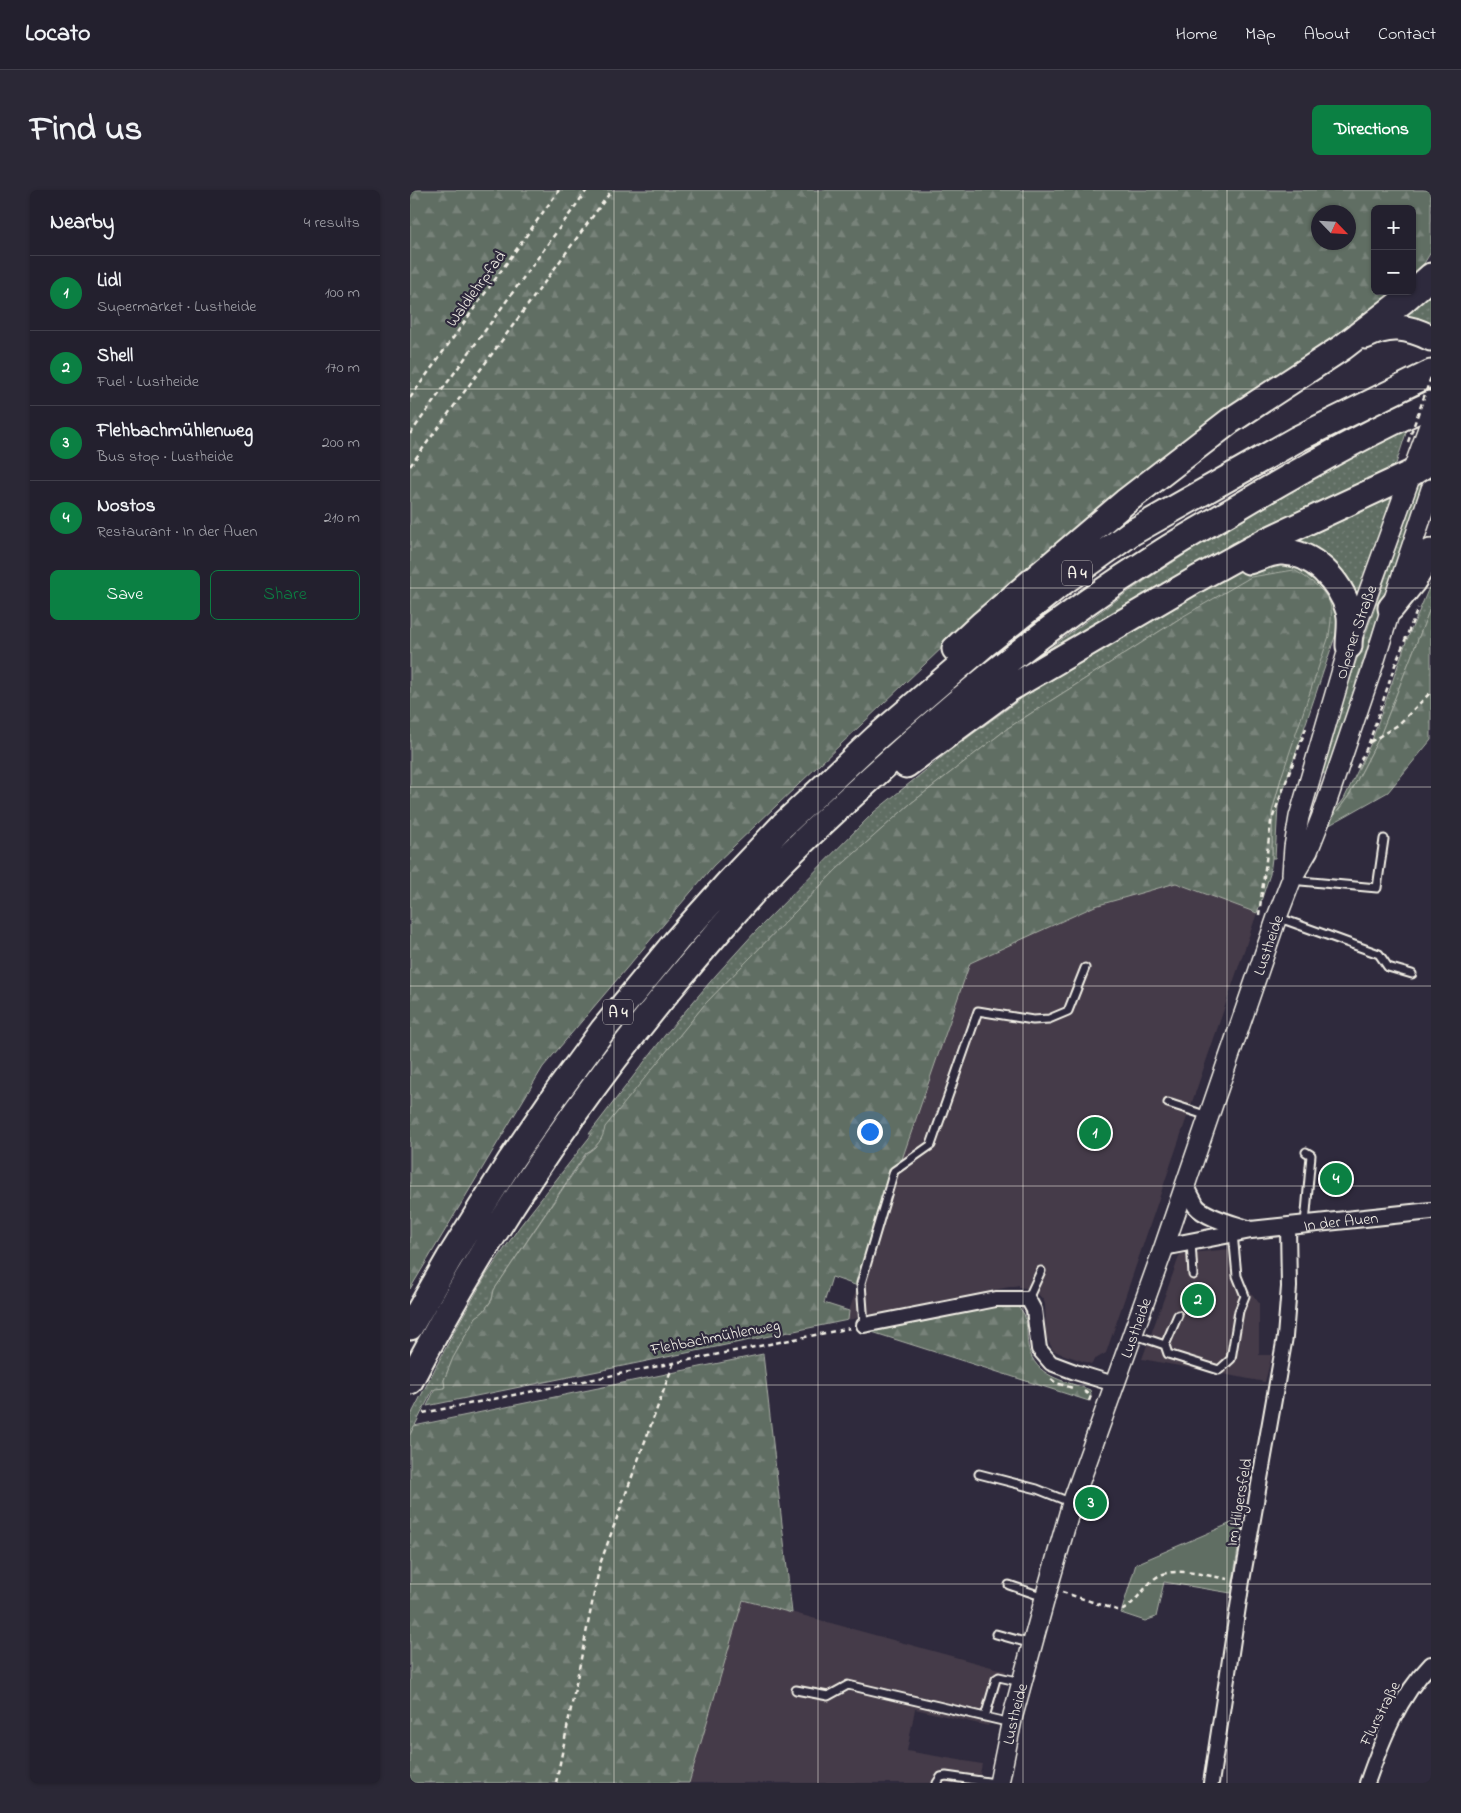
<!DOCTYPE html>
<html lang="en">
<head>
<meta charset="utf-8">
<style>
  :root { --surface:#23202e; --page:#2b2836; --text:#f1f3f6; --muted:#a3a3aa; --line:#403e4a; --accent:#0b8043 }
  body { margin:0; font-family:"Indie Flower",sans-serif; background:var(--page); color:var(--text) }
  .controls { position:absolute; right:15px; top:15px; display:grid; overflow:hidden; border-radius:8px; box-shadow:0 1px 4px #0004 }
  .controls button { width:45px; height:45px; display:grid; place-items:center; padding:0; border:0; border-bottom:1px solid var(--line); background:var(--surface); color:var(--text); font:25px sans-serif }
  .compass { position:absolute; left:901px; top:15px; width:45px; height:45px; border-radius:50%; background:var(--surface); box-shadow:0 1px 4px #0004; rotate:115deg }
  .you { position:absolute; left:459px; top:941px; width:18px; height:18px; margin:-12px; border:4px solid #fff; border-radius:50%; background:#1a73e8; box-shadow:0 0 0 8px #1a73e833 }
  .badge { display:grid; place-items:center; width:32px; height:32px; border-radius:50%; background:var(--accent); color:#fff; font-size:16px; font-weight:700 }
  .pin { position:absolute; translate:-50% -50%; border:2px solid #fff; box-shadow:0 1px 5px #0006 }
  .list { margin:0; padding:0; list-style:none }
  h2 { display:flex; justify-content:space-between; align-items:center; height:65px; margin:0; padding:0 20px; font-size:21px }
  h2 small { font-size:16px; font-weight:400; color:var(--muted) }
  .list li { display:grid; grid-template-columns:32px 1fr auto; gap:15px; align-items:center; box-sizing:border-box; height:75px; padding:0 20px; border-top:1px solid var(--line) }
  .list b { display:block; font-size:19px; white-space:nowrap }
  .list p { margin:0; font-size:16px; white-space:nowrap; color:var(--muted) }
  .list em { font-size:16px; font-style:normal; color:var(--muted) }
  .actions { display:flex; gap:10px; padding:15px 20px }
  .actions a { flex:1; padding:11px 0; border:1px solid var(--accent); border-radius:8px; text-align:center; font-size:18px; color:var(--accent) }
  .actions .main { background:var(--accent); color:#fff }
  .map { position:relative; flex:none; width:1021px; height:1593px; overflow:hidden; border-radius:8px }
  header { display:flex; align-items:center; gap:30px; box-sizing:border-box; height:70px; padding:0 25px; background:var(--surface); border-bottom:1px solid var(--line) }
  header strong { font-size:24px }
  nav { display:flex; gap:28px; margin-inline-start:auto; font-size:18px }
  .intro { display:flex; align-items:center; justify-content:space-between; box-sizing:border-box; height:120px; padding:0 30px }
  h1 { margin:0; font-size:35px }
  .button { padding:12px 22px; border-radius:8px; background:var(--accent); color:#fff; font-size:18px; font-weight:700 }
  main { display:flex; gap:30px; padding:0 30px }
  aside { flex:1; background:var(--surface); border-radius:8px; box-shadow:0 1px 4px #0004 }
  .map>svg:first-child { display:block }
  .built { fill:#443a48 }
  .grass { fill:url(#grass-dots); stroke:#aab0a6 }
  .forest { fill:url(#forest-firs); stroke:#aab0a6; fill-rule:evenodd }
  .green { fill:#616e64; stroke:#aab0a6 }
  .lines { fill:none; stroke-linecap:round; stroke-linejoin:round }
  .service-casing { stroke:#f4f1e8; stroke-width:11 }
  .minor-casing { stroke:#f4f1e8; stroke-width:18 }
  .tertiary-casing { stroke:#f4f1e8; stroke-width:20 }
  .secondary-casing { stroke:#f4f1e8; stroke-width:22 }
  .motorway-casing { stroke:#f4f1e8; stroke-width:29 }
  .path { stroke:#f4f1e8; stroke-width:2.5; stroke-dasharray:5 4; stroke-linecap:butt }
  .service { stroke:#2f2a3d; stroke-width:7 }
  .minor { stroke:#2f2a3d; stroke-width:14 }
  .tertiary { stroke:#2f2a3d; stroke-width:16 }
  .secondary { stroke:#2f2a3d; stroke-width:19 }
  .motorway { stroke:#2f2a3d; stroke-width:25 }
  .path-bridge { stroke:#f4f1e8; stroke-width:2.5; stroke-dasharray:5 4; stroke-linecap:butt }
  .grid { fill:none; stroke:#f4f1e8; stroke-width:1; stroke-opacity:0.55 }
  .labels { text-anchor:middle; stroke-width:4.5; stroke-linejoin:round; paint-order:stroke }
  .shield { fill:#2f2a3d; stroke:#b9b5b5; stroke-width:1 }
  .shield-label { font-size:15px; font-weight:bold; fill:#f4f1e8 }
  .street-label { font-size:16px; fill:#f4f1e8; stroke:#2f2a3d }
</style>
</head>
<body>
<header>
<strong>Locato</strong>
<nav><a>Home</a><a>Map</a><a>About</a><a>Contact</a></nav>
</header>
<div class="intro"><h1>Find us</h1><a class="button">Directions</a></div>
<main>
<aside>
<h2>Nearby<small>4 results</small></h2>
<ul class="list">
<li><span class="badge">1</span><div><b>Lidl</b><p>Supermarket · Lustheide</p></div><em>100 m</em></li>
<li><span class="badge">2</span><div><b>Shell</b><p>Fuel · Lustheide</p></div><em>170 m</em></li>
<li><span class="badge">3</span><div><b>Flehbachmühlenweg</b><p>Bus stop · Lustheide</p></div><em>200 m</em></li>
<li><span class="badge">4</span><div><b>Nostos</b><p>Restaurant · In der Auen</p></div><em>210 m</em></li>
</ul>
<div class="actions"><a class="main">Save</a><a>Share</a></div>
</aside>
<div class="map">
<svg width="1021" height="1593" viewBox="0 0 1021 1593">
  <defs>
    <pattern id="grass-dots" width="8" height="8" patternUnits="userSpaceOnUse" patternTransform="scale(1.25)"><rect width="8" height="8" fill="#616e64"/><path d="M2 2h.1M6 6h.1" fill="none" stroke="#78837a" stroke-width="1.8" stroke-linecap="round"/></pattern>
    <pattern id="forest-firs" width="22" height="20" patternUnits="userSpaceOnUse" patternTransform="scale(1.25)"><rect width="22" height="20" fill="#616e64"/><path d="M5 1l3.5 6h-7zM16 11l3.5 6h-7z" fill="#78837a"/></pattern>
  </defs>
  <rect width="100%" height="100%" fill="#2f2a3d"/>
  <filter id="ink" filterUnits="userSpaceOnUse"><feTurbulence type="fractalNoise" baseFrequency=".02" numOctaves="2"/><feDisplacementMap in="SourceGraphic" scale="10" xChannelSelector="R" yChannelSelector="G"/><feConvolveMatrix kernelMatrix="1 2 1 2 8 2 1 2 1" color-interpolation-filters="sRGB"/></filter>
  <g filter="url(#ink)">
    <path class="built" d="M766 693 847 723 696 1163 684 1170 681 1174 649 1163 643 1160 636 1147 635 1114 633 1109 622 1099 609 1097V1095L438 1130 439 1121 560 773 685 716Z
      M830 1058 833 1092 849 1113V1165H862L855 1192 732 1169 770 1064Z
      M333 1409 596 1481 578 1536 505 1519 497 1561 572 1574 568 1593H279Z"/>
    <path class="grass" d="M1021 97V139L976 131Z
      M997 240 983 283 619 474C702 410 789 353 879 301 918 279 958 260 997 240Z
      M1017 282 946 491 940 524 918 581 913 584 911 581 914 563 1010 289Z
      M987 296 945 417 872 356Z
      M859 369 898 376 932 426 868 616 865 668H862V622L871 588 772 427 598 538 500 614 427 679 295 814 196 937C193 949 187 957 176 963L84 1100 82 1109 73 1123 66 1127 43 1168 34 1190 35 1198 23 1200 0 1245V1227L47 1136 77 1084 110 1036 182 944H179L255 845 306 785 346 741 464 622 542 559 641 487 826 380Z
      M1021 393V416L970 546 940 604 916 637 920 627 934 609 961 553 996 452Z"/>
    <path class="forest" d="M0 0H1021V62L1007 85 1002 89V19H965V101H986L808 243 620 374 303 676 133 877 0 1099ZM908 22H938V52H908Z
      M884 380C896 387 916 400 920 414 923 424 920 436 919 446L871 588 862 622V668L860 684 847 723 766 693 685 716 560 773 448 1096 422 1087 414 1113 439 1121 438 1130 17 1216 25 1199 35 1198 34 1190 43 1168 66 1127 73 1122 82 1110 84 1100 177 963C187 957 193 949 195 937L295 814 427 679 500 614 598 538 772 427 841 387Z
      M1021 416V550L978 602 916 637 940 604 970 546Z
      M600 1115C624 1118 613 1146 620 1163 630 1189 657 1191 680 1200L681 1204 679 1211 462 1142 589 1116 593 1118Z
      M353 1164 382 1423 333 1410 279 1593H0V1245L4 1236Z"/>
    <path class="green" d="M833 1328 821 1403 754 1392 746 1427 735 1431 711 1423 726 1374Z"/>
    <g class="lines">
      <g class="service-casing">
        <path id="service" d="M882 688 891 691 967 698 974 649
          M867 727 969 764 978 777 1002 784
          M758 913 798 926
          M895 1034 901 965 896 962
          M781 1051 783 1085
          M618 1109 631 1081
          M454 1135 451 1093 484 981 521 955 568 821 623 830 639 829 658 821 675 778
          M725 1145 755 1155 768 1125
          M755 1155 758 1164 809 1180 821 1169 829 1121 835 1106 827 1086 823 1043
          M569 1284 627 1299 662 1313
          M599 1395 634 1407
          M586 1444 622 1454
          M386 1500 418 1506 438 1495 601 1533
          M575 1527 586 1489 589 1487 611 1492
          M527 1593 531 1587 536 1586 585 1593"/>
      </g>
      <g class="minor-casing">
        <path id="minor" d="M454 1135 586 1109H618L624 1120 629 1159 641 1173 665 1182 704 1194
          M801 1593 832 1391 875 1147 879 1097 878 1036
          M957 1593C972 1550 989 1507 1021 1474"/>
      </g>
      <g class="tertiary-casing">
        <g id="tertiary">
          <path d="M775 994C778 1001 782 1009 786 1016 796 1028 824 1034 838 1039"/>
          <path id="s1" d="M754 1057 841 1040 1021 1021"/>
        </g>
      </g>
      <g class="secondary-casing">
        <g id="secondary">
          <path id="s2" d="M882 684 884 657 889 627 939 456 1021 230"/>
          <path id="s3" d="M589 1593 603 1525 638 1397 662 1313 754 1057 867 727 882 688 898 661 913 623 964 473 981 418 1021 299"/>
        </g>
      </g>
      <g class="motorway-casing">
        <path id="motorway" d="M955 146C979 134 997 136 1021 148
          M839 371C848 368 859 363 869 362 903 360 930 392 939 421 942 431 939 446 939 456
          M981 418 1003 391 1021 362
          M545 459 573 433 715 312 820 231 933 157 994 110 1021 86
          M496 575 599 499 787 389 858 350 1002 283 1021 271
          M0 1137 39 1069 101 970 146 904 193 840 267 750 319 692 373 635 467 547 574 455 649 395 721 343 887 249 1021 183
          M0 1191C73 1051 159 922 259 800 295 757 330 715 369 675 401 642 435 612 469 581 556 501 649 427 749 364 775 347 803 332 830 316 892 279 955 244 1021 214"/>
      </g>
      <path class="path" d="M0 208 149 0
        M0 244 177 0
        M0 276 202 0
        M960 552 988 535 1021 502
        M947 578 959 553 985 475 1008 418
        M849 725 861 632 896 538
        M641 1189 646 1193 663 1198
        M674 1201 681 1206 679 1211
        M13 1223 440 1138
        M652 1402 707 1420H713C726 1412 732 1400 743 1390 759 1374 797 1386 818 1389
        M146 1593 190 1374 264 1172"/>
      <use href="#service" class="service"/>
      <use href="#minor" class="minor"/>
      <use href="#tertiary" class="tertiary"/>
      <use href="#secondary" class="secondary"/>
      <use href="#motorway" class="motorway"/>
      <path class="path-bridge" d="M998 252 1021 187"/>
    </g>
  </g>
  <path class="grid" d="M204 0V1593M408 0V1593M613 0V1593M817 0V1593M0 199H1021M0 398H1021M0 597H1021M0 796H1021M0 996H1021M0 1195H1021M0 1394H1021"/>
  <g class="labels">
    <g class="shield">
      <rect x="652" y="370.5" width="30" height="25" rx="4"/>
      <rect x="193" y="809.5" width="30" height="25" rx="4"/>
    </g>
    <g class="shield-label">
      <text x="667" y="388">A 4</text>
      <text x="208" y="827">A 4</text>
    </g>
    <g class="street-label">
      <text transform="translate(65 98) rotate(-54)" y="6">Waldlehrpfad</text>
      <text dy="6" stroke="none"><textPath href="#s2" startOffset="251">Olpener Straße</textPath></text>
      <text dy="6" stroke="none"><textPath href="#s3" startOffset="881">Lustheide</textPath></text>
      <text dy="6" stroke="none"><textPath href="#s1" startOffset="179">In der Auen</textPath></text>
      <text dy="6" stroke="none"><textPath href="#s3" startOffset="476">Lustheide</textPath></text>
      <text transform="translate(305 1146) rotate(-11)" y="6">Flehbachmühlenweg</text>
      <text transform="translate(828 1312) rotate(-80)" y="6">Im Hilgersfeld</text>
      <text transform="translate(969 1523) rotate(-63)" y="6">Flurstraße</text>
      <text dy="6" stroke="none"><textPath href="#s3" startOffset="71">Lustheide</textPath></text>
    </g>
  </g>
</svg>
<div class="controls">
<button>+</button>
<button>−</button>
</div>
<svg class="compass" viewBox="-18 -18 36 36"><path d="M0-13l5 13h-10z" fill="#e53935"/><path d="M0 13l5-13h-10z" fill="#a3a3aa"/></svg>
<div class="you"></div>
<div class="pin badge" style="left:685px;top:943px">1</div>
<div class="pin badge" style="left:788px;top:1110px">2</div>
<div class="pin badge" style="left:681px;top:1313px">3</div>
<div class="pin badge" style="left:926px;top:989px">4</div>
</div>
</main>
</body>
</html>
